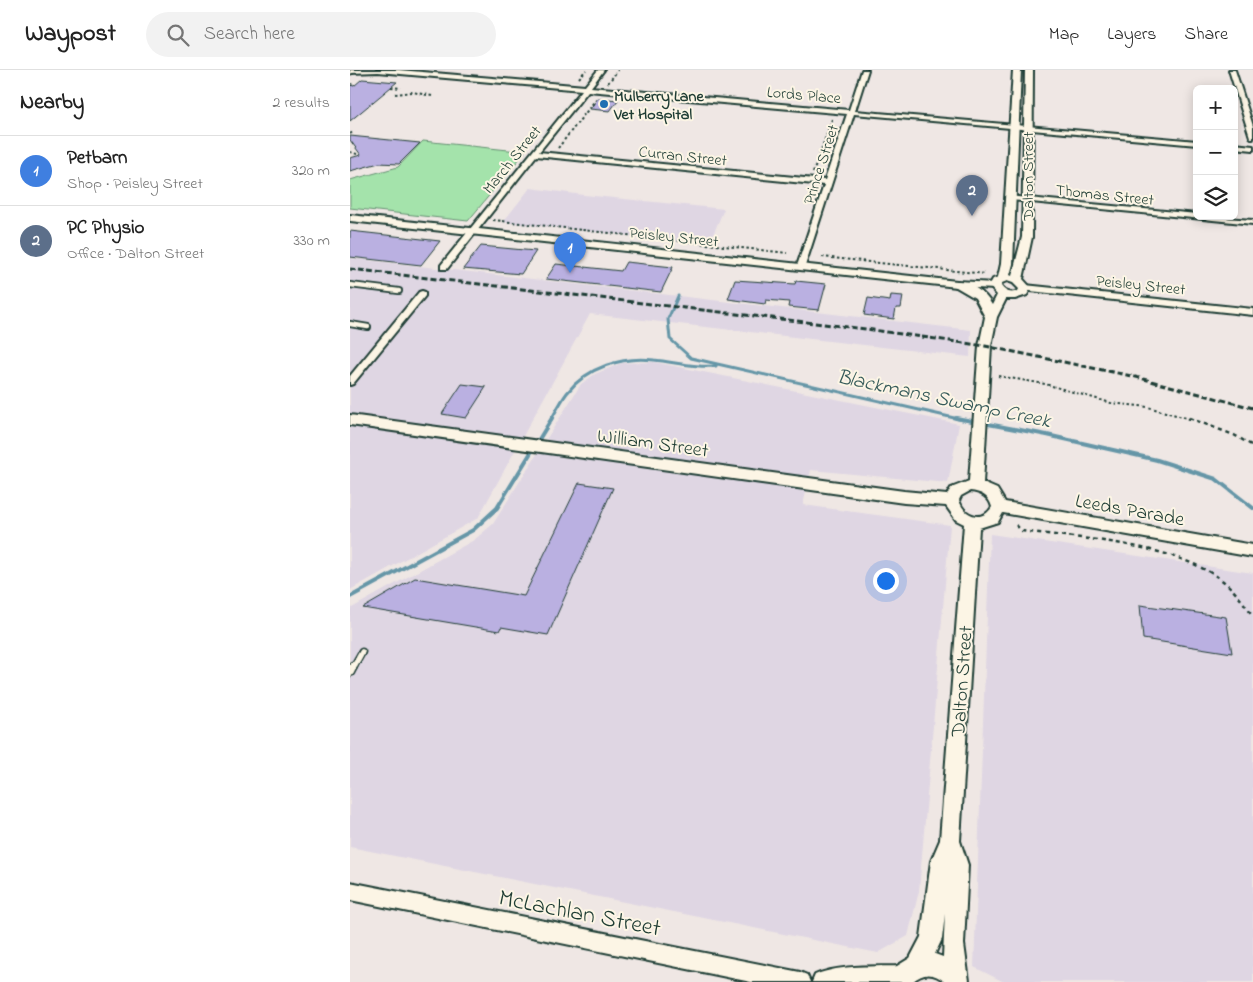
<!DOCTYPE html>
<html lang="en">
<head>
<meta charset="utf-8">
<style>
  :root { --surface:#fff; --page:#f2f2f2; --text:#222; --muted:#767676; --line:#e0e0e0; --accent:#1f6fb2 }
  body { margin:0; font-family:"Indie Flower",sans-serif; background:var(--page); color:var(--text) }
  .controls { position:absolute; right:15px; top:15px; display:grid; overflow:hidden; border-radius:8px; box-shadow:0 2px 12px #0003 }
  .controls button { width:45px; height:45px; display:grid; place-items:center; padding:0; border:0; border-bottom:1px solid var(--line); background:var(--surface); color:var(--text); font:25px sans-serif }
  .you { position:absolute; left:535px; top:510px; width:18px; height:18px; margin:-12px; border:4px solid #fff; border-radius:50%; background:#1a73e8; box-shadow:0 0 0 8px #1a73e833 }
  .badge { display:grid; place-items:center; width:32px; height:32px; border-radius:50%; background:var(--accent); color:#fff; font-size:16px; font-weight:700 }
  .pin { position:absolute; translate:-50% -41px; filter:drop-shadow(0 1px 2px #0008) }
  .pin::after { content:''; position:absolute; top:26px; width:18px; height:15px; background:inherit; clip-path:polygon(0 0,100% 0,50% 100%) }
  .list { margin:0; padding:0; list-style:none }
  h2 { display:flex; justify-content:space-between; align-items:center; height:65px; margin:0; padding:0 20px; font-size:21px }
  h2 small { font-size:16px; font-weight:400; color:var(--muted) }
  .list li { display:grid; grid-template-columns:32px 1fr auto; gap:15px; align-items:center; box-sizing:border-box; height:70px; padding:0 20px; border-top:1px solid var(--line) }
  .list b { display:block; font-size:19px; white-space:nowrap }
  .list p { margin:0; font-size:16px; white-space:nowrap; color:var(--muted) }
  .list em { font-size:16px; font-style:normal; color:var(--muted) }
  .icon { flex:none; width:28px; height:28px; fill:none; stroke:currentColor; stroke-width:2; stroke-linecap:round; stroke-linejoin:round }
  .map { position:relative; flex:none; width:903px; height:912px; overflow:hidden }
  header { display:flex; align-items:center; gap:30px; box-sizing:border-box; height:70px; padding:0 25px; background:var(--surface); border-bottom:1px solid var(--line) }
  header strong { font-size:24px }
  nav { display:flex; gap:28px; margin-inline-start:auto; font-size:18px }
  .search { width:350px; height:45px; background:var(--page); display:flex; align-items:center; gap:12px; box-sizing:border-box; padding:0 18px; border-radius:28px; color:var(--muted); font-size:19px }
  main { display:flex }
  aside { flex:1; background:var(--surface) }
  .map>svg:first-child { display:block }
  .built { fill:#dfd6e3 }
  .green { fill:#a4e3ab; stroke:#629070 }
  .lines { fill:none; stroke-linecap:round; stroke-linejoin:round }
  .stream-far1 { stroke:#6596a7; stroke-width:3 }
  .stream { stroke:#6596a7; stroke-width:4 }
  .building { fill:#bab0e1; stroke:#1f3d34 }
  .service-far2-casing { stroke:#1f3d34; stroke-width:8 }
  .service-far1-casing { stroke:#1f3d34; stroke-width:9 }
  .service-casing { stroke:#1f3d34; stroke-width:11 }
  .minor-casing { stroke:#1f3d34; stroke-width:4 }
  .tertiary-casing { stroke:#1f3d34; stroke-width:4 }
  .secondary-casing { stroke:#1f3d34; stroke-width:4 }
  .path-far1 { stroke:#1f3d34; stroke-width:2; stroke-dasharray:2.5 2.5; stroke-linecap:butt }
  .path { stroke:#1f3d34; stroke-width:2.5; stroke-dasharray:4 4; stroke-linecap:butt }
  .service-far2 { stroke:#fcf5e5; stroke-width:4.5 }
  .service-far1 { stroke:#fcf5e5; stroke-width:5.5 }
  .service { stroke:#fcf5e5; stroke-width:8 }
  .minor { fill:#fcf5e5; fill-rule:evenodd }
  .tertiary { fill:#fcf5e5; fill-rule:evenodd }
  .secondary { fill:#fcf5e5; fill-rule:evenodd }
  .rail { stroke:#1f3d34; stroke-width:3; stroke-dasharray:6 3; stroke-linecap:butt }
  .poi-dot { fill:#1f6fb2; stroke:#fcf5e5; stroke-width:2 }
  .labels { text-anchor:middle; stroke-width:4; stroke-linejoin:round; paint-order:stroke }
  .far-street-label { font-size:16px; fill:#1f3d34; stroke:#fcf5e5 }
  .far-poi-label { font-size:16px; font-weight:bold; fill:#1f3d34; stroke:#fcf5e5; text-anchor:start }
  .street-label { font-size:20px; fill:#1f3d34; stroke:#fcf5e5 }
  .water-label { font-size:21px; font-style:italic; fill:#365b5a; stroke:#fcf5e5 }
  .near-street-label { font-size:24px; fill:#1f3d34; stroke:#fcf5e5 }
</style>
</head>
<body>
<header>
<strong>Waypost</strong>
<div class="search"><svg class="icon" aria-label="search" viewBox="0 0 24 24"><circle cx="10" cy="10" r="6"/><path d="M15 15l6 6"/></svg>Search here</div>
<nav><a>Map</a><a>Layers</a><a>Share</a></nav>
</header>
<main>
<aside>
<h2>Nearby<small>2 results</small></h2>
<ul class="list">
<li><span class="badge" style="background:#3f7fe0">1</span><div><b>Petbarn</b><p>Shop · Peisley Street</p></div><em>320 m</em></li>
<li><span class="badge" style="background:#5c6f8a">2</span><div><b>PC Physio</b><p>Office · Dalton Street</p></div><em>330 m</em></li>
</ul>
</aside>
<div class="map">
<svg width="903" height="912" viewBox="0 0 903 912">
  <rect width="100%" height="100%" fill="#efe7e4"/>
  <filter id="ink" filterUnits="userSpaceOnUse"><feTurbulence type="fractalNoise" baseFrequency=".02" numOctaves="2"/><feDisplacementMap in="SourceGraphic" scale="10" xChannelSelector="R" yChannelSelector="G"/><feConvolveMatrix kernelMatrix="1 2 1 2 8 2 1 2 1" color-interpolation-filters="sRGB"/></filter>
  <g filter="url(#ink)">
    <path class="built" d="M180 118 234 125 374 139 359 174 153 152Z
      M0 188 621 260 620 287 240 244 128 448 0 520Z
      M304 292 609 354 598 413 461 400 453 435 600 455 569 821 558 866 528 883 0 777V539L124 470 143 454 231 314 245 304 272 293Z
      M640 464 903 503V912H654L624 897Z"/>
    <path class="green" d="M73 71 168 81 175 82 118 151 0 138V110L48 97Z"/>
    <g class="lines">
      <path class="stream-far1" d="M328 226 318 249 320 269 341 288 613 350
        M201 350C206 341 211 331 217 323 237 297 273 286 304 290 325 292 345 298 366 296"/>
      <path class="stream" d="M606 348 697 365 807 390 866 409 903 438
        M0 527 123 460 147 438 202 348"/>
    </g>
    <path class="building" d="M12 9 47 12 0 51V15L4 16Z
      M248 28 268 30 260 41 240 39Z
      M0 66 70 73 49 94 29 93 0 101V88L11 85 0 70Z
      M0 161 90 171 71 195 0 187Z
      M131 176 174 180 186 181 171 204 113 199Z
      M276 192 323 197 311 222 196 209 206 194 271 201Z
      M385 210 445 214 446 211 476 214 469 240 438 237 439 232 416 230 415 234 378 229Z
      M541 225 553 226 551 238H546L544 249 514 245 518 228 540 231Z
      M112 314 136 317 116 348 92 344Z
      M229 413 263 418 198 565 151 557 149 561 13 538 65 508 174 526Z
      M790 535 876 547 882 583 793 569Z"/>
    <g class="lines">
      <g class="service-far2-casing">
        <path id="service-far2" d="M0 215 49 221
          M0 254 18 257"/>
      </g>
      <g class="service-far1-casing">
        <path id="service-far1" d="M3 598 12 582"/>
      </g>
      <g class="service-casing">
        <path id="service" d="M0 602 3 596"/>
      </g>
      <g class="minor-casing">
        <path id="minor" d="M49 0 235 16 248 0H254L241 17 499 40 512 0H518L505 41 847 71V75L504 44 455 196 451 199 447 196 474 115 186 86 97 199H91V195L232 20 28 2 0 3V1L4 0ZM238 21 497 44 475 110 189 82Z
          M879 0H885L903 56V69L900 67Z
          M884 74 903 76V80L884 78Z
          M658 126 847 144V146L903 150V154L661 130 657 128Z
          M72 221 75 222V226L3 314 0 315V306L69 222Z"/>
      </g>
      <g class="tertiary-casing">
        <path id="tertiary" d="M0 0H9L0 4Z
          M0 145 607 211 645 213 650 216 645 219 607 217 0 151Z
          M675 215 903 239V245L671 220 670 218Z
          M0 812 450 902 457 905 460 912H401L0 830Z
          M553 896 560 899 563 906 560 912H462L465 905C491 894 525 897 553 896Z"/>
      </g>
      <g class="secondary-casing">
        <path id="secondary" d="M663 0H671L663 194 660 205 662 206 672 167 675 0H683L682 167 673 209 681 218 677 225 665 229H656L647 247 641 276 633 413 647 419 655 432 903 475V487L653 443 648 452 629 458 610 771 618 795 614 874 619 911 595 912C584 902 573 902 562 912H538L547 896 560 888 571 867 581 791 590 770 614 454 606 450 596 436 554 433 0 355V345L554 421 597 425 601 418 619 411 629 276 635 247 625 228 601 214 607 211C622 214 634 221 642 235L647 225 639 216 643 209 648 207 651 194ZM657 211 663 213 669 219 668 221C661 224 655 222 651 216L652 213ZM620 421C631 422 639 426 642 437 632 453 614 446 609 430L611 426ZM595 844 593 887 585 884 592 869Z"/>
      </g>
      <path class="path-far1" d="M229 8 236 0
        M258 13 268 0
        M0 14 5 15
        M41 17 51 18
        M45 24 63 22 82 26
        M0 64 4 61
        M208 78 247 28
        M0 82 7 84
        M463 103 482 49
        M143 150 437 183
        M472 187 636 204
        M648 306 695 314 761 333 798 337 843 350"/>
      <path class="path" d="M839 348 884 365 903 376
        M666 455 672 461C733 469 823 473 873 511 885 520 894 534 903 546"/>
      <use href="#service-far2" class="service-far2"/>
      <use href="#service-far1" class="service-far1"/>
      <use href="#service" class="service"/>
      <use href="#minor" class="minor"/>
      <use href="#tertiary" class="tertiary"/>
      <use href="#secondary" class="secondary"/>
      <path class="rail" d="M0 199 516 259 635 276 782 306 903 338"/>
    </g>
  </g>
  <circle class="poi-dot" cx="254" cy="34" r="5"/>
  <g class="labels">
    <g class="far-street-label">
      <text transform="translate(454 24) rotate(5)" y="6">Lords Place</text>
      <text transform="translate(333 85) rotate(6)" y="6">Curran Street</text>
      <text transform="translate(161 89) rotate(-51)" y="6">March Street</text>
      <text transform="translate(470 94) rotate(-72)" y="6">Prince Street</text>
      <text transform="translate(677 106) rotate(-90)" y="6">Dalton Street</text>
      <text transform="translate(755 124) rotate(6)" y="6">Thomas Street</text>
      <text transform="translate(324 166) rotate(6)" y="6">Peisley Street</text>
      <text transform="translate(791 214) rotate(6)" y="6">Peisley Street</text>
    </g>
    <g class="far-poi-label">
      <text x="264" y="31">Mulberry Lane<tspan x="264" dy="18">Vet Hospital</tspan></text>
    </g>
    <g class="street-label">
      <text transform="translate(303 372) rotate(8)" y="7">William Street</text>
      <text transform="translate(780 439) rotate(10)" y="7">Leeds Parade</text>
      <text transform="translate(611 611) rotate(-86)" y="7">Dalton Street</text>
    </g>
    <g class="water-label">
      <text transform="translate(594 328) rotate(12)" y="7">Blackmans Swamp Creek</text>
    </g>
    <g class="near-street-label">
      <text transform="translate(230 842) rotate(11)" y="8">McLachlan Street</text>
    </g>
  </g>
</svg>
<div class="controls">
<button>+</button>
<button>−</button>
<button><svg class="icon" aria-label="layers" viewBox="0 0 24 24"><path d="M12 4l9 5-9 5-9-5zM3 14l9 5 9-5"/></svg></button>
</div>
<div class="you"></div>
<div class="pin badge" style="left:220px;top:203px;background:#3f7fe0">1</div>
<div class="pin badge" style="left:622px;top:146px;background:#5c6f8a">2</div>
</div>
</main>
</body>
</html>
